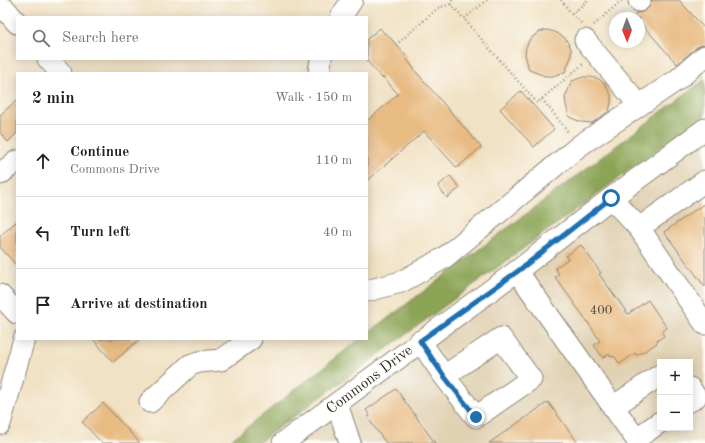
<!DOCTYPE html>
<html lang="en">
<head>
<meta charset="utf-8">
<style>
  :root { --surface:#fff; --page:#f6f6f6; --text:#202124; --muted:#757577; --line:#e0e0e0 }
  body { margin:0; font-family:"Old Standard TT",serif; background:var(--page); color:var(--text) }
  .controls { position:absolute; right:12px; bottom:12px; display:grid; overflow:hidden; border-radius:0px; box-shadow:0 2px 10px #0003 }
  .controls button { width:36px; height:36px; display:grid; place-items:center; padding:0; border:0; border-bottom:1px solid var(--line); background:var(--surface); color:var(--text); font:20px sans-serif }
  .compass { position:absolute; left:609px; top:12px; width:36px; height:36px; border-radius:50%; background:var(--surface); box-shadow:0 2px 10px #0003; rotate:179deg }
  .stop { position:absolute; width:12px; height:12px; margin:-9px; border:3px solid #1f6fb2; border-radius:50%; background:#fff }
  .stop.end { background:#1f6fb2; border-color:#fff; box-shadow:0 1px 4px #0008 }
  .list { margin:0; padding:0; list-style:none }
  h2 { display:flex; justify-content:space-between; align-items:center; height:52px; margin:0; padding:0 16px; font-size:17px }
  h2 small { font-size:13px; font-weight:400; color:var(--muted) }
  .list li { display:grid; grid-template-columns:26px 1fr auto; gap:12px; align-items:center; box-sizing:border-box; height:72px; padding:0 16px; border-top:1px solid var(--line) }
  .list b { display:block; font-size:15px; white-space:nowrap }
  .list p { margin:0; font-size:13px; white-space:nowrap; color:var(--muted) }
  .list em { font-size:13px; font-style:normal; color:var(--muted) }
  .icon { flex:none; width:22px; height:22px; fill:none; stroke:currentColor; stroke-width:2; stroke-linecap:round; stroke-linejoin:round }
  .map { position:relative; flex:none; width:705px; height:443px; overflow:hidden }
  .search { position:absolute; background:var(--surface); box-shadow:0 2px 10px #0003; left:16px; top:16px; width:352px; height:44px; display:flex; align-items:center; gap:10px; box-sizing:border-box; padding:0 14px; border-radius:0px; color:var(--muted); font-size:15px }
  .panel { position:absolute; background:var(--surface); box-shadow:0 2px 10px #0003; left:16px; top:72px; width:352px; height:268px; border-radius:0px }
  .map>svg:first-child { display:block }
  .built { fill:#e1d2b4; fill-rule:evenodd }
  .forest { fill:#8ca456; stroke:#5c6840 }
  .building { fill:#e8bb83 }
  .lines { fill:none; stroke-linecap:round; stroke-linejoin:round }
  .minor-casing { stroke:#8e8678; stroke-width:23 }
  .path { stroke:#8e8678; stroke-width:2.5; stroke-dasharray:1 3; stroke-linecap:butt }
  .minor { stroke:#fff; stroke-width:21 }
  .route { stroke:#1f6fb2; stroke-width:5 }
  .labels { text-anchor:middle; stroke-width:3; stroke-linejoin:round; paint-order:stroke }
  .number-label { font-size:13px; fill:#5a4f41 }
  .street-label { font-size:15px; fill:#2b2b2b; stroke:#fdfcf7 }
</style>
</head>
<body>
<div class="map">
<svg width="705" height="443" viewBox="0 0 705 443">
  <rect width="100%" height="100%" fill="#fdfcf7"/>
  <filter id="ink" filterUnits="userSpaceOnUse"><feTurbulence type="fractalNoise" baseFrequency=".025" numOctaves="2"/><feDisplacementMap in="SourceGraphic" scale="8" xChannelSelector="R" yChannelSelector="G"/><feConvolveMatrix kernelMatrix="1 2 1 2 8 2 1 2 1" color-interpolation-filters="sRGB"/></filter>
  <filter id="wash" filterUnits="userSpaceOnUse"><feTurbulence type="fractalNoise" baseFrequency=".012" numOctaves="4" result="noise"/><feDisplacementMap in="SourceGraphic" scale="16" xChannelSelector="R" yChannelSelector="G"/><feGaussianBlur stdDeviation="0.9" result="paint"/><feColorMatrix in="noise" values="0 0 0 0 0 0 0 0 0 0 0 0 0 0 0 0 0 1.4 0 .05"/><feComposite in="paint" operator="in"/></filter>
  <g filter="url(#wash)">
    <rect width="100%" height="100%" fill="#f1e2c5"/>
    <path class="built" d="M705 129V443H283ZM660 362H690V428H660Z"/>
    <path class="forest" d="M705 79V115L258 443H227L360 339H367V334Z"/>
    <g id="blocks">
      <path class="building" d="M652 0H679L705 29V44L697 47 677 64 639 21V18H637L634 15 637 13 642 12 647 9 651 3Z
        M380 28 385 34 386 33 407 57 406 58 417 73 481 147 457 168 424 131 367 181V121L398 94 383 77 382 78 367 61V39Z
        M547 30 555 32 565 38 571 48V57L565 72 553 76H545L529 70 525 54 526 47 530 39 539 32Z
        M583 77H591L599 79 605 84 611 95V103L609 111 592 123 581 122 569 117 566 105 565 97 572 81Z
        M521 91 554 129 534 147 500 109Z
        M17 100V133L8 142 0 133V115Z
        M450 176 460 188 447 198 438 186Z
        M705 203V287L664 232Z
        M17 221V266L0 247V236Z
        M581 245 601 273 599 274 628 314 648 300 667 328 662 332 664 336 658 340 656 342 657 343 645 351 636 355 635 353 620 364 614 356 611 357 609 354 603 358 594 345 600 341 587 321 555 277 559 274 555 268 568 259 566 256Z
        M93 339H140L113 362Z
        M396 389 435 443H386L367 417 370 416 366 410Z
        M548 402 578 443H489Z
        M103 403 140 443H102L82 422Z"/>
    </g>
  </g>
  <g filter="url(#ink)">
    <use href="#blocks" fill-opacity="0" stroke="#8e8678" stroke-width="1"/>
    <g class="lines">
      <g class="minor-casing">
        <path id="minor" d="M639 1 640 0
          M0 7 6 10 17 23
          M341 17 352 0
          M585 40 639 105
          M48 59 61 73
          M319 73 321 59
          M0 174 17 161
          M611 198 639 228 705 181
          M639 228 705 324
          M517 271 636 439 660 422
          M367 291 401 282 444 258 579 146 677 80 705 56
          M0 295 17 313
          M420 341 444 376 476 417 531 379 501 338 444 376
          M690 388 696 397 690 401
          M150 402 190 365 199 362 221 360 251 339
          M337 404 350 443
          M613 407 660 375
          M0 424 24 339
          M283 443 517 271 602 205 705 129"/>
      </g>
      <path class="path" d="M452 0 451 4 464 19
        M487 0 464 19 537 103 583 64
        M561 0 572 14
        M581 23 572 14 588 0
        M594 25 622 0
        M396 45 438 8 451 4
        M542 99 569 133"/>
      <use href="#minor" class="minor"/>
    </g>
  </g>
  <g class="lines" filter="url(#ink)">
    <path class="route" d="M476 417 444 376 420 341 518 271 611 198"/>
  </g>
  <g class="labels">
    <g class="number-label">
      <text x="601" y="314">400</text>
    </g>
    <g class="street-label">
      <text transform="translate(369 379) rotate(-37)" y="5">Commons Drive</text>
    </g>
  </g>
</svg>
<div class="controls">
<button>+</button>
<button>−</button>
</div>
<svg class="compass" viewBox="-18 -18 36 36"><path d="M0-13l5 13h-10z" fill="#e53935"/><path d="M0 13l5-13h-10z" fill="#757577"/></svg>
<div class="stop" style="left:611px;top:198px"></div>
<div class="stop end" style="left:476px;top:417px"></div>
<div class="search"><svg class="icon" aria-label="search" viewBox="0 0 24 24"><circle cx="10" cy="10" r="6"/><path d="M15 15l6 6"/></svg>Search here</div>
<section class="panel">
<h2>2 min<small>Walk · 150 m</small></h2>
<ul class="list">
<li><svg class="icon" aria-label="ahead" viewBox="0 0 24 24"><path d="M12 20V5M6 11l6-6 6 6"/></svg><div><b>Continue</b><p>Commons Drive</p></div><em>110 m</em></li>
<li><svg class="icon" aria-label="left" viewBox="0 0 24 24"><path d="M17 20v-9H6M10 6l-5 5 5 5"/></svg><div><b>Turn left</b></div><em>40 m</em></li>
<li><svg class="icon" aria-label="arrive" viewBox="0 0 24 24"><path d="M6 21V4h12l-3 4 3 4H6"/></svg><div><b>Arrive at destination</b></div></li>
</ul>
</section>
</div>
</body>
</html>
